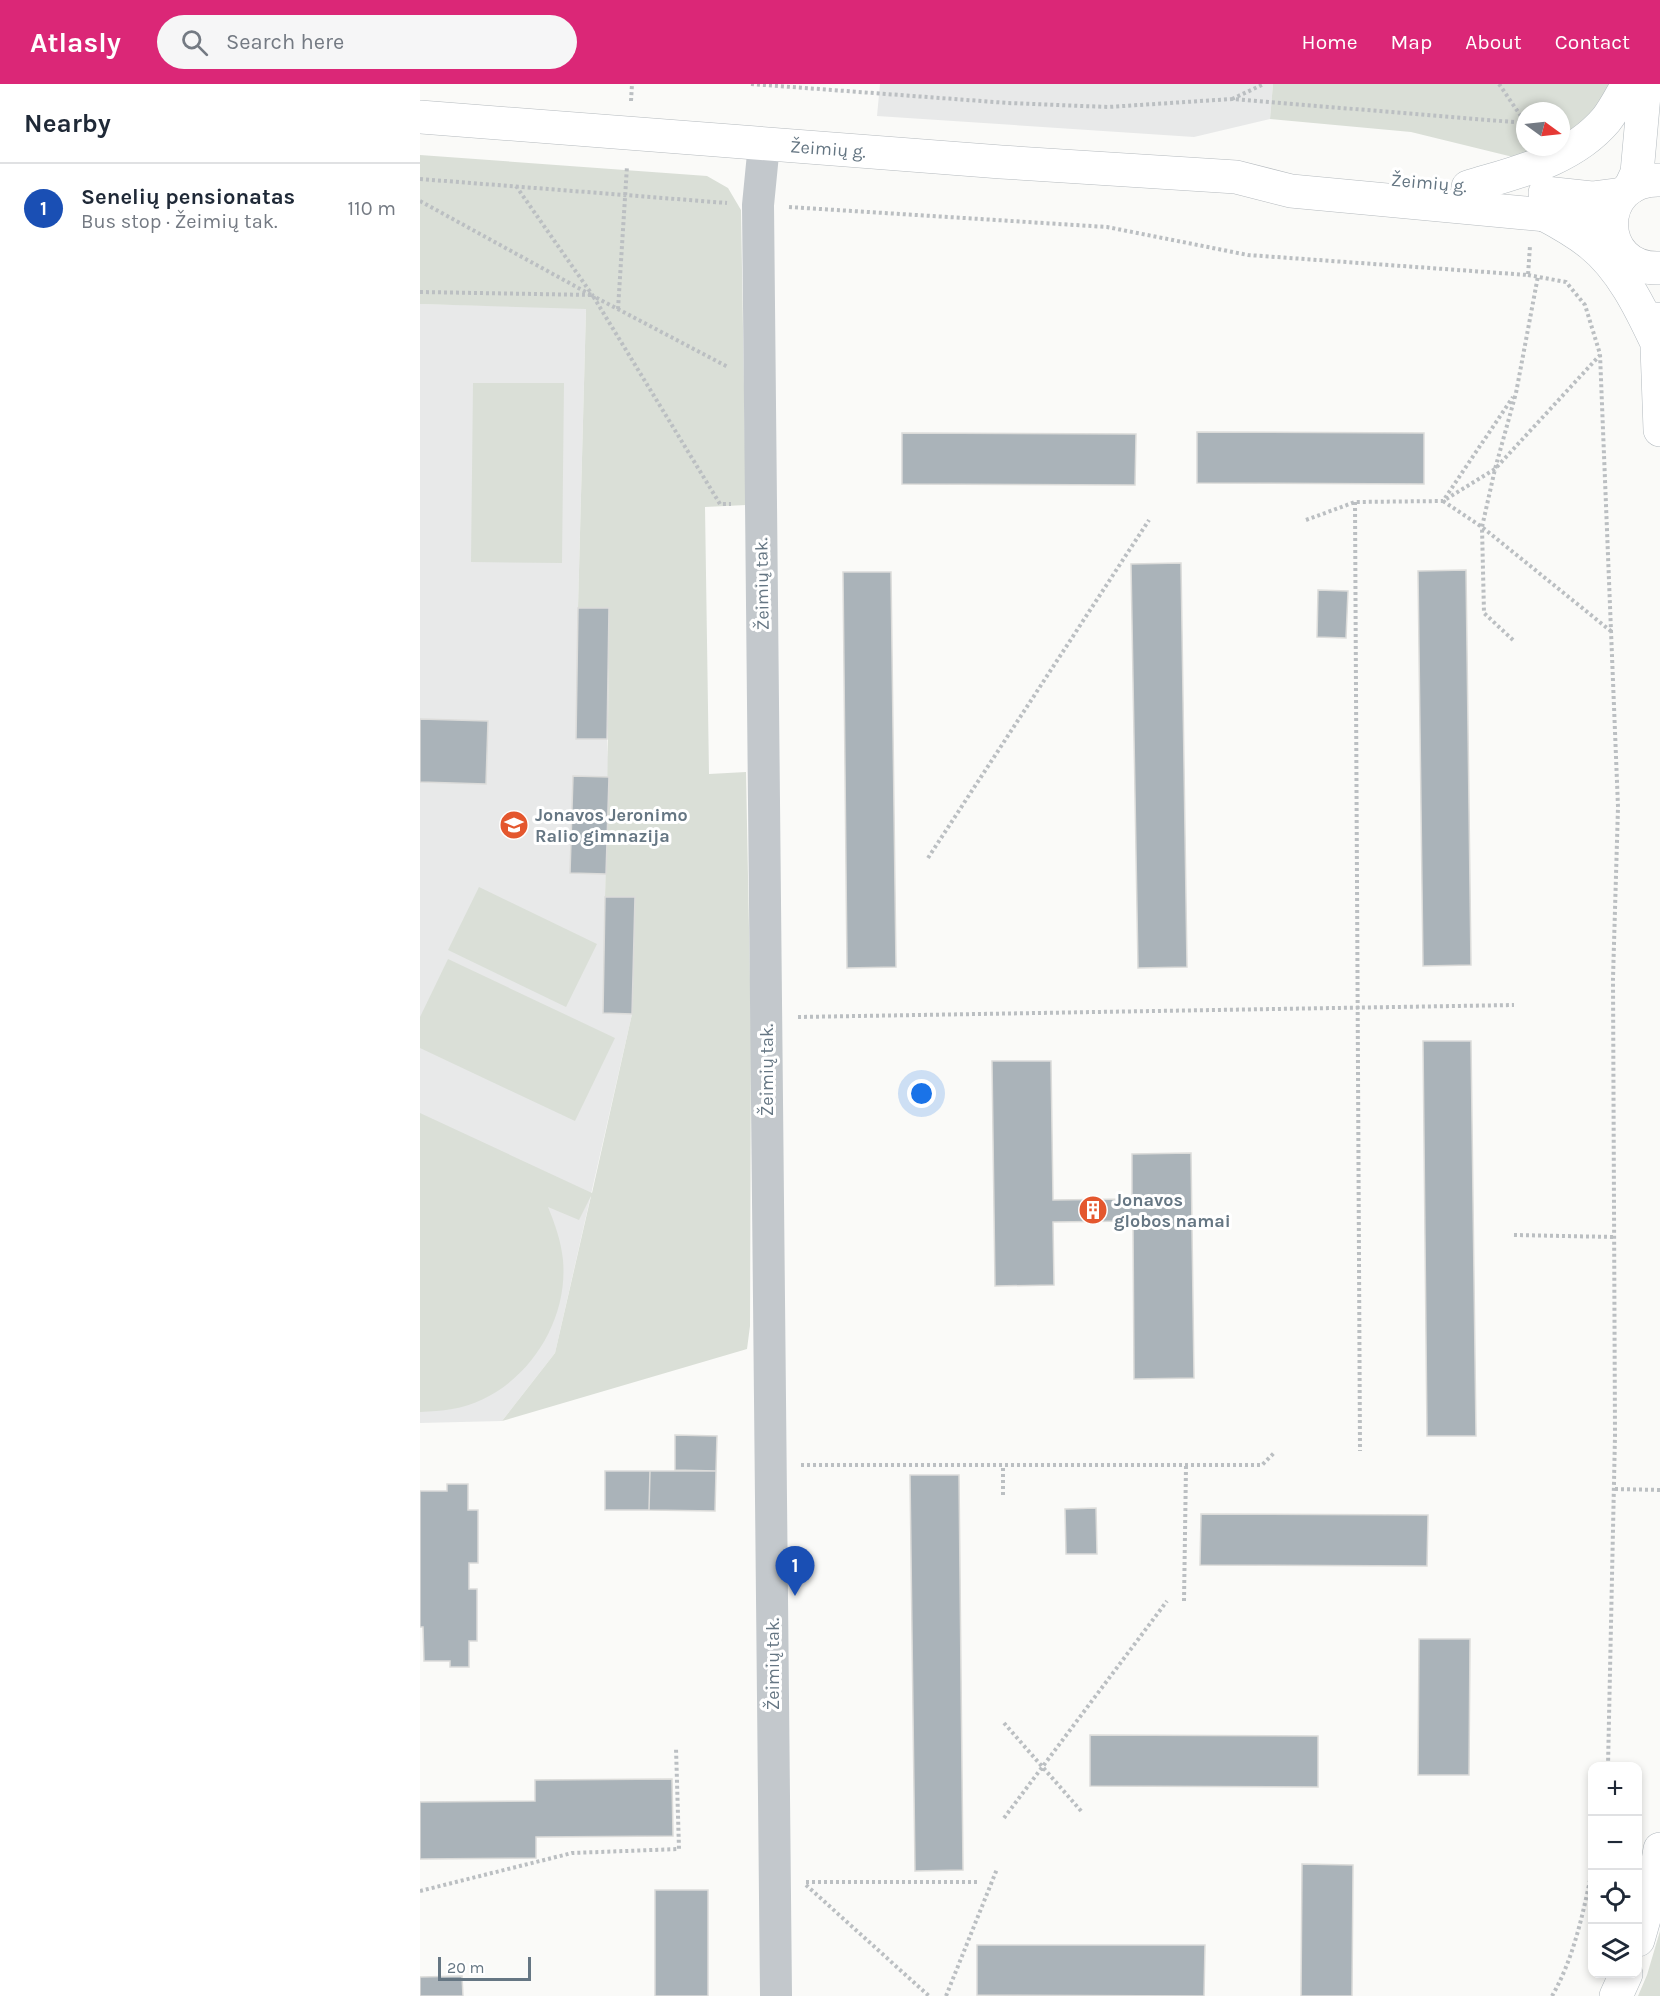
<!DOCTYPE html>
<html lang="en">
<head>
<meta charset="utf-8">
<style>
  :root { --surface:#fff; --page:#f6f6f7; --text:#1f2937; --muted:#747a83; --line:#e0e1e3; --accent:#db2777 }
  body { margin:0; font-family:Karla,sans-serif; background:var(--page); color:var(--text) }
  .controls { position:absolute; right:18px; bottom:18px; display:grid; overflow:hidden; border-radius:12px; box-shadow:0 3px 9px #0003 }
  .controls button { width:54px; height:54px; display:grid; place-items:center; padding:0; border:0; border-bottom:2px solid var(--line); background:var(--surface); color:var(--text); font:30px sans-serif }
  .compass { position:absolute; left:1096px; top:18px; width:54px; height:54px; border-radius:50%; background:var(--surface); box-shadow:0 3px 9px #0003; rotate:105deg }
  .scale { position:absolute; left:18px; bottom:15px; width:93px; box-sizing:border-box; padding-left:6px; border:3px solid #657683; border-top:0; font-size:16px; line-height:21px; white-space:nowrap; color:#657683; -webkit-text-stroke:4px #fff; paint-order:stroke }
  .you { position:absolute; left:502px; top:1010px; width:21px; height:21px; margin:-15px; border:4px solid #fff; border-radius:50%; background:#1a73e8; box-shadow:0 0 0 9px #1a73e833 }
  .badge { display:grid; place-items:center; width:39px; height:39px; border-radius:50%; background:var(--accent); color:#fff; font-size:20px; font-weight:700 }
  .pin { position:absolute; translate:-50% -50px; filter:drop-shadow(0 2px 3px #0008) }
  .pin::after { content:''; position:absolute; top:32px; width:21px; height:18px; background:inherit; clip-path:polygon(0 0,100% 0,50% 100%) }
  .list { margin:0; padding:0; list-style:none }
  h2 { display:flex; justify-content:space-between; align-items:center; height:78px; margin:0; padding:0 24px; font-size:26px }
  h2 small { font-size:20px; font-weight:400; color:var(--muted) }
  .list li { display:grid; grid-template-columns:39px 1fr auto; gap:18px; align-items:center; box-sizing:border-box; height:90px; padding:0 24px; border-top:2px solid var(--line) }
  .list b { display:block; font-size:22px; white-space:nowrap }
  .list p { margin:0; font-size:20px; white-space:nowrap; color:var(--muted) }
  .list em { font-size:20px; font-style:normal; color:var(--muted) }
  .icon { flex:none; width:33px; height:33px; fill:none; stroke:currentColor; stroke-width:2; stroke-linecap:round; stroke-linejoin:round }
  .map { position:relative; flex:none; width:1240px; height:1912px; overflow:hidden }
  header { display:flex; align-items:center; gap:36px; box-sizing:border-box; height:84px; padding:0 30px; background:var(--accent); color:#fff }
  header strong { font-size:28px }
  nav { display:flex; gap:33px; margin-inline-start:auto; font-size:21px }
  .search { width:420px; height:54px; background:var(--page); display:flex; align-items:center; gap:15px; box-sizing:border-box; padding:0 21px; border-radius:33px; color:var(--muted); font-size:22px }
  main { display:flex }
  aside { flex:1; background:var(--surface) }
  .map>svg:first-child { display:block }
  .built { fill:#e8e9e9 }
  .green { fill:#dadfd7 }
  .building { fill:#aab3b9; stroke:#dcdcda; stroke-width:1.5 }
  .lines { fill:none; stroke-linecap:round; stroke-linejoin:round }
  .secondary-casing { stroke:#b3babf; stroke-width:34 }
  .primary-casing { stroke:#b5babe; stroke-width:34 }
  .path { stroke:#bbbfc2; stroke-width:4; stroke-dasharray:3 3; stroke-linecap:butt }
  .minor { stroke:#c3c8cc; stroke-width:32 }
  .secondary { stroke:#fff; stroke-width:33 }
  .primary { stroke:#fff; stroke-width:33 }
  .labels { text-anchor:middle; stroke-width:6; stroke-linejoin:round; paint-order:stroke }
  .street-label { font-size:18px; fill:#657683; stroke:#fff }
  .poi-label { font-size:18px; font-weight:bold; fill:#657683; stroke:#fff; text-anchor:start }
</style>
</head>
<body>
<header>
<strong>Atlasly</strong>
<div class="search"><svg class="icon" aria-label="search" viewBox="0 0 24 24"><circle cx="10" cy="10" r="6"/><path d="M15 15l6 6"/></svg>Search here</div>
<nav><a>Home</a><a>Map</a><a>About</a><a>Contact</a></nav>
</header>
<main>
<aside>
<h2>Nearby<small></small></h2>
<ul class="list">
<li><span class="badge" style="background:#1a4fb4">1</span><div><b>Senelių pensionatas</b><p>Bus stop · Žeimių tak.</p></div><em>110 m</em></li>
</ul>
</aside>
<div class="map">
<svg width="1240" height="1912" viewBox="0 0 1240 1912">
  <rect width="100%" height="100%" fill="#fafaf8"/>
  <path class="built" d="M460 0H853L850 35 774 53 457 32Z
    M0 220 166 224 158 523 189 524 187 655 189 693 185 813H215L212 930 135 1269 82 1337 0 1339Z"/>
  <path class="green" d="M853 0H1196L1195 4 1141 61V27H1105V63H1139L1093 73 991 48 850 35Z
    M0 71 287 92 308 104 321 126 326 421 285 423 289 690 326 688 331 948 330 1242 327 1265 82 1337 135 1269 171 1112 159 1136 128 1123C135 1140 141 1157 143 1176 149 1243 100 1313 32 1325 22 1327 11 1327 0 1328V1029L172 1109 212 930 215 814 185 813C188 716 188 621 189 524H158L166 225 0 220Z
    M53 299H144L142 479 51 478Z
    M59 803 177 860 146 923 28 866Z
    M28 875 195 954 155 1037 0 964V933Z
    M1240 1847V1912H1218L1227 1891Z"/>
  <path class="building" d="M777 348 1004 349V400L777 399Z
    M482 349 716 350 715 401 482 400Z
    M761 479 767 883 718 884 711 480Z
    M1046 486 1051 881 1003 882 998 487Z
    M423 488H471L476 883 427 884Z
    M898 506 928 507 926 554 897 553Z
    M158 524H189L187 655H156Z
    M0 635 68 637 66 700 0 698Z
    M153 692 189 693 186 790 150 789Z
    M185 813H215L212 930 183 929Z
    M1003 957H1051L1056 1352H1007Z
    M572 977H631L633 1116 712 1115V1070L771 1069 774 1294 714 1295 713 1137 633 1138 634 1201 575 1202Z
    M255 1351 297 1352 296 1387 255 1386Z
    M185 1387H230L229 1426H185Z
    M230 1387H296L295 1427 229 1426Z
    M490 1391H539L543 1786 495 1787Z
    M27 1400H48V1426H58V1479H49V1505H57V1557H49V1583H30V1577H4L3 1543H0V1407H27Z
    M676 1424 677 1470H646L645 1425Z
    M781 1430 1008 1431 1007 1482 780 1481Z
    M999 1555H1050L1049 1691H998Z
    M670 1651 898 1652V1703L670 1702Z
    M252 1695 253 1752 116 1753V1774L0 1775V1718L115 1717V1696Z
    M882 1780 933 1781 932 1912H881Z
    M235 1806H288V1912H235Z
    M557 1861H785L784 1912 557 1911Z
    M42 1892 43 1912H0V1893Z"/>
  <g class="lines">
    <g class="secondary-casing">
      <path id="secondary" d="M1048 103C1097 88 1151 77 1186 36 1194 26 1201 12 1208 0
        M1210 104 1217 89 1225 0
        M1123 130C1140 139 1156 148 1171 160 1201 184 1220 223 1236 257
        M1236 235 1240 346
        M1218 1856 1234 1800 1240 1765
        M1196 1912 1206 1890"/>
    </g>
    <g class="primary-casing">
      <path id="primary" d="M0 33 581 78 816 93 871 107 1158 134 1174 139 1194 157
        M1240 96C1175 94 1176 187 1240 184
        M1125 109 1172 114 1203 110"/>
    </g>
    <path class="path" d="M331 0 588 19 688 23 812 15 1105 39
      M1079 0 1105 38
      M812 15 844 0
      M211 17 212 0
      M0 95 307 119
      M96 102 173 212 308 283
      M0 117 173 212 300 420H311
      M369 123 687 143 828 171 1108 191 1110 162
      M1108 191 1146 198 1165 221 1180 270 1198 723 1193 894 1195 1351 1188 1682
      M0 208 173 211
      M198 225 207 82
      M1025 414 1093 313
      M1023 417 1062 443 1192 548
      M935 418 940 1367
      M886 436 935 418 1023 417 1075 385 1180 271
      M1093 556 1064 529 1062 443 1075 385 1096 309 1118 192
      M508 774 729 436
      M378 933 1094 921
      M1094 1151 1194 1153
      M381 1381H842L854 1369
      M1195 1405 1240 1406
      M583 1411V1381
      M764 1517 766 1382
      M584 1639 662 1728
      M584 1734 747 1517
      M386 1798H559
      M386 1801 509 1912
      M0 1807 152 1769 259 1765 256 1664
      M526 1912 577 1785
      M1132 1912C1154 1874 1163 1829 1172 1787"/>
    <path class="minor" d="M344 60 338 121 356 1912"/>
    <use href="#secondary" class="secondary"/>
    <use href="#primary" class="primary"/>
  </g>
  <defs>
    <g id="school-disc" transform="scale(1.5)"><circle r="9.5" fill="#e4572e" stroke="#fff"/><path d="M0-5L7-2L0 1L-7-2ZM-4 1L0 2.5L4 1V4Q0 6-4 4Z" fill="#fff"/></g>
    <g id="building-disc" transform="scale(1.5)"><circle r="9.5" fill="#e4572e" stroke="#fff"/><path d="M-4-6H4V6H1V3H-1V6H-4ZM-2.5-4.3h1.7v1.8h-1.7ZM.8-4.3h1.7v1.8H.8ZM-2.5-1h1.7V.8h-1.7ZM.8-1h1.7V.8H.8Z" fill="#fff"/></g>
  </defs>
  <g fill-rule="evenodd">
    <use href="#school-disc" x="94" y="741"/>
    <use href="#building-disc" x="673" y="1126"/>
  </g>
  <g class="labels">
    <g class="street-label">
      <text transform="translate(408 65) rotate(4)" y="6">Žeimių g.</text>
      <text transform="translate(1009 99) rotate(5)" y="6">Žeimių g.</text>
      <text transform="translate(342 500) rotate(-91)" y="6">Žeimių tak.</text>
      <text transform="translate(347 986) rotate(-90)" y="6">Žeimių tak.</text>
      <text transform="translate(353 1580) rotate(-90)" y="6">Žeimių tak.</text>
    </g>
    <g class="poi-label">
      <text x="115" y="737">Jonavos Jeronimo<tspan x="115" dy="21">Ralio gimnazija</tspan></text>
      <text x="694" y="1122">Jonavos<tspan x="694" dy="21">globos namai</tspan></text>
    </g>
  </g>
</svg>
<div class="controls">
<button>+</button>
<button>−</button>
<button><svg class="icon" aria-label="locate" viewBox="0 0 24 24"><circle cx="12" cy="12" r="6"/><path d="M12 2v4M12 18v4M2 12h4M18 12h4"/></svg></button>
<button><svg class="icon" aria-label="layers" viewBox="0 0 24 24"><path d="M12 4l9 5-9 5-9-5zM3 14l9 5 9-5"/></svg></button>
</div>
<svg class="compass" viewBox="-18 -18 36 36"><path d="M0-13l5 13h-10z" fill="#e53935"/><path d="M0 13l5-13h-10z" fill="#747a83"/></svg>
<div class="scale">20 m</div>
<div class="you"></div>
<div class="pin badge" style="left:375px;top:1512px;background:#1a4fb4">1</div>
</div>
</main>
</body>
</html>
